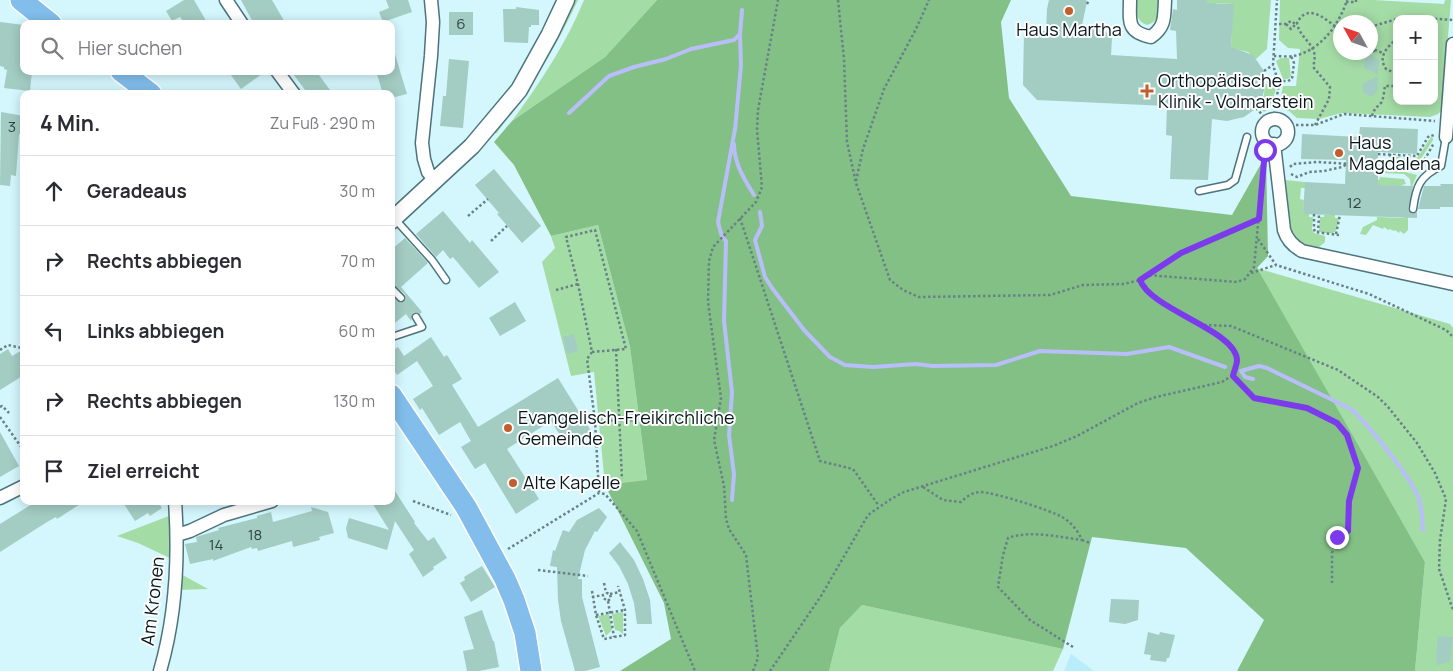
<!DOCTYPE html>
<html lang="de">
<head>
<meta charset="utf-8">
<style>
  :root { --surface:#fff; --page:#f2f2f3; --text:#2b2b33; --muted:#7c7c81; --line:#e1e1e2 }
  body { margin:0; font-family:Manrope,sans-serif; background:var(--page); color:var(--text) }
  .controls { position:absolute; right:15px; top:15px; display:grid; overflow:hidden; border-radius:10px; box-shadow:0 2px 12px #0003 }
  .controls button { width:45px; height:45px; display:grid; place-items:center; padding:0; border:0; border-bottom:1px solid var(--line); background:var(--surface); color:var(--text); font:25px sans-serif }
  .compass { position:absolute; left:1333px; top:15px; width:45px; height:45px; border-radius:50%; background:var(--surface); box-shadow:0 2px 12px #0003; rotate:310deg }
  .stop { position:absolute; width:15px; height:15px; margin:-11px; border:4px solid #7c3aed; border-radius:50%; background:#fff }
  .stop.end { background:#7c3aed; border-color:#fff; box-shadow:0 1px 5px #0008 }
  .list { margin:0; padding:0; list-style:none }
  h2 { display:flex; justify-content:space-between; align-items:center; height:65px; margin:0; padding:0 20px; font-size:21px }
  h2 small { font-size:16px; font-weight:400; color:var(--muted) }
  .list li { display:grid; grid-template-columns:32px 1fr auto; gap:15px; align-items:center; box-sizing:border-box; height:70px; padding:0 20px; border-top:1px solid var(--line) }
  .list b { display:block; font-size:19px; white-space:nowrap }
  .list em { font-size:16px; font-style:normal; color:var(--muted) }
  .icon { flex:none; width:28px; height:28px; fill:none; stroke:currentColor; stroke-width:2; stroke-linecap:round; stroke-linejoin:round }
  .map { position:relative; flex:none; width:1453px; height:671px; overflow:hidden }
  .search { position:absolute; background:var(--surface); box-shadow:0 2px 12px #0003; left:20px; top:20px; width:375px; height:55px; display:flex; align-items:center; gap:12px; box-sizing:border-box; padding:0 18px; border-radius:10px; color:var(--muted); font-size:19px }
  .panel { position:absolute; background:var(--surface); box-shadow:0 2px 12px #0003; left:20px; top:90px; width:375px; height:415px; border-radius:10px }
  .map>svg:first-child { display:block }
  .built { fill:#b8edf9 }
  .green { fill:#a4dca6; fill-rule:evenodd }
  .forest { fill:#83c085 }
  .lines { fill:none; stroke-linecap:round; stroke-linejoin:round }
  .stream { stroke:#b8bef9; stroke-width:4 }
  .building { fill:#a3ccc3 }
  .service-casing { stroke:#4d747c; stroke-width:9 }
  .minor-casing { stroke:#4d747c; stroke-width:15 }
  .tertiary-casing { stroke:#4d747c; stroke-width:19 }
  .primary-casing { stroke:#fff; stroke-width:24 }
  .path { stroke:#688186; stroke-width:2.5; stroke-dasharray:2.5 2.5; stroke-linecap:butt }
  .service { stroke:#fff; stroke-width:6 }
  .minor { stroke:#fff; stroke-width:12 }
  .tertiary { stroke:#fff; stroke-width:16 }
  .primary { stroke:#82bdeb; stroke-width:21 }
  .route { stroke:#7c3aed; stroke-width:6 }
  .poi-dot { fill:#c35e2c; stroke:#fcfcfc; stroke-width:2 }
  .labels { text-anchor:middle; stroke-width:4; stroke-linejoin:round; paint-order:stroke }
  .number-label { font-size:15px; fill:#2e4445 }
  .poi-label { font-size:18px; fill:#07171b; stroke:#fcfcfc; text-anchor:start }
  .street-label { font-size:18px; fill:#07171b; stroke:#fcfcfc }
</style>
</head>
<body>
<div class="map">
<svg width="1453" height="671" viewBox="0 0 1453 671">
  <rect width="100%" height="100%" fill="#d4f6fd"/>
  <path class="built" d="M1071 654 1094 671H1064Z"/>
  <path class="green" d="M574 0H578C555 50 529 90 496 134L494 130Z
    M584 0H657L605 57 512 121C540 83 566 44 584 0Z
    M1136 0H1161C1160 11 1159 22 1147 25 1135 20 1136 12 1136 0Z
    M1207 0H1271L1267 49 1256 59 1248 52 1231 48 1233 4 1217 3 1206 12Z
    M1280 0H1373L1444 4 1445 0H1451L1442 110 1438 114 1430 117 1342 113 1319 119 1297 118 1289 111 1279 107 1283 86H1296L1300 49 1288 48 1279 40ZM1397 19H1434V101H1397ZM1340 22H1370V52H1340Z
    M1281 58H1289L1291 76 1288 79H1283L1276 61Z
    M1265 84 1277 85C1274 94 1273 107 1264 112L1258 106 1264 95Z
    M1431 137 1433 138V140L1417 165 1407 167 1393 160V156L1410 160 1418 157Z
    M1386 167 1417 175 1411 189 1410 179 1404 174 1383 173 1385 172Z
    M1380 177 1404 179 1406 184 1402 185V186L1369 185 1370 180H1379Z
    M1285 180 1305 182V188H1301L1300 199 1304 200 1303 214H1309V217H1313L1312 229 1314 233 1325 236V242L1318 248C1312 246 1305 245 1299 242 1284 232 1286 197 1285 180Z
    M1324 215H1335V218H1339L1337 229 1333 233H1322L1319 231 1320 217H1324Z
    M1408 215V230L1404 234 1400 231 1399 233 1395 230 1394 231 1390 229 1388 230 1384 227 1383 229 1373 225 1366 235 1360 234 1363 227 1377 220V217L1403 218Z
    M598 225 630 347 647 481 605 485 594 372 571 376 542 262 555 248 551 236Z
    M1256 268 1450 324 1453 328V671H1415L1425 562Z
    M174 514 172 559 138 543 117 536Z
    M179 573 208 589 178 590Z
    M862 605 1063 649 1053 671H829L840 628Z
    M623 612V634L619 631 615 630 612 614Z
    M609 614 612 630 606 636 598 616Z"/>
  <path class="forest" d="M657 0H1011L1001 22 1009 98 1071 196 1232 215 1266 155 1268 256 1257 268 1425 562 1415 671H1237L1264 620 1186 548 1092 537 1063 649 862 605 840 628 829 671H620L671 639 664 603 605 485 647 480 630 347 598 225 551 236 514 165 494 142 512 121 605 57Z"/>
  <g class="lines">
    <path class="stream" d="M569 113 609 76 634 67 666 59 691 49 734 40 740 34
      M735 130 741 65 740 34 742 10
      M734 144C734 163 744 179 754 195
      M760 212 762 226 755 240 765 277 772 288 804 330 830 357 845 365 873 367 916 364 933 366 996 365 1040 351 1127 354 1169 347 1225 367
      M1253 379 1245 377 1241 371 1259 366 1267 368 1351 409C1367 423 1412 479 1419 499 1422 508 1422 520 1423 530
      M732 500 734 474 729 435 732 392 724 321 726 241 722 237 718 222 735 129"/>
  </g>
  <path class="building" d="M184 0H194L208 24H185L180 17 172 21 166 11Z
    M241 0H272L286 24H254Z
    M386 0H408L412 12 383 22 379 12 389 8Z
    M1049 0H1086L1087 2 1082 25 1100 26 1112 38 1111 55 1177 59 1176 31 1170 30 1173 9 1177 10V0H1207V3L1234 4 1231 47 1253 55 1264 71 1265 87 1261 102 1254 110 1244 117 1227 121 1212 119 1208 180 1170 179 1172 136 1166 135 1167 106 1037 100 1023 85 1024 31H1046L1047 9Z
    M516 7 539 10V25H531V27H529L528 43 504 42 503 9H516Z
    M449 12H473V35H449Z
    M0 22 24 25V71H32L30 91 4 88 7 70 4 69V67L0 66Z
    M391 51H394L407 94 391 98V94H383L376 71H391Z
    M1371 55 1379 60 1378 75 1364 68 1365 59Z
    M449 59 469 61 463 128 440 126 443 96H446Z
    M228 71H266L241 89Z
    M291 71H316L333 94H308Z
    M1378 76 1377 92 1371 97 1363 92V83Z
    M1 112 24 116V131L19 135 16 176 11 175 10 186 0 185Z
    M1360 127 1418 129 1417 154 1378 152V185L1413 186 1408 210 1412 214 1417 212V218L1303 214 1305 182 1345 184 1346 160 1301 159 1302 134 1359 137Z
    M494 169 541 226 522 243 497 214 499 213 475 185Z
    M1440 184H1453V207H1440V209H1418L1424 186H1441Z
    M443 211 470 243 472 240 499 272 479 288 453 257 450 259 443 250 436 257 416 234Z
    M405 238 428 263 401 287 422 312 420 314 416 312 413 313 411 321 406 314 391 326V295L400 303 404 302 406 299 405 294 391 283V250Z
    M515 302 526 321 500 336 489 318Z
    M574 334 578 351 567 354 563 337Z
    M431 337 444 357 447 355 462 379 452 385 478 427 558 378 591 431 567 446 551 421 507 449 539 499 516 514 485 463 475 469 461 447 471 441 460 422 439 435 422 408 420 410 413 399 433 386 417 361 397 375 391 366V352L398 347 404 356Z
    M8 349 12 356 24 349V375L0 390V354Z
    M0 432 19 466 0 477Z
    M391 485 415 522 414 523 428 541 434 537 447 558 433 567 434 569 423 577 409 554 414 550 395 521 387 550 348 538 346 528 349 518 389 530 371 501H391Z
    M37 501H85L57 519 56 517 47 522 0 552V524Z
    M122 501H166L160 505 162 508 150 516 148 513 135 521Z
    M311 507 328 512 334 533 319 537 320 540 293 547 292 541 258 551 257 548 252 549 251 547 213 561V559L190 564 185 544 197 542 196 537 219 530 218 528 257 518V516L271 512 273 522 312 511Z
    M599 508 607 517 597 532 595 531 585 550 578 579H582V597L600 667 585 671H575L561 621 558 600 557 567 550 566 553 550 555 551 563 530 569 532 577 520Z
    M620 542 634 560 643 579 650 600 652 624H637L634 603 628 584 619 566 609 553Z
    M482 566 495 587 471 602 460 583 465 580 464 577Z
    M1111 599 1139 600 1138 620 1125 624 1109 622Z
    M482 610 493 641H494L499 667 479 671H467L463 651 474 649 464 617Z
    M1148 632 1159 635 1160 632 1175 635 1169 658H1167L1166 662 1150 660 1151 655 1144 654Z
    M1438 636 1453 637 1450 662 1437 665 1436 657Z"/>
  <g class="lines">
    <g class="service-casing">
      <path id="service" d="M1199 191 1228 185 1235 180 1247 137
        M1413 209C1416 186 1420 176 1441 166L1446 137
        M394 218 432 260 446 280
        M391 288 401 298
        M392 337 422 327 416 317"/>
    </g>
    <g class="minor-casing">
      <path id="minor" d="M226 0 242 24
        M431 0 433 22 431 56 422 143 424 159 428 172 434 180
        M1130 0C1130 21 1126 32 1151 37 1166 26 1164 17 1165 0
        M277 71 294 94
        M1262 132a13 13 0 1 1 26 0a13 13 0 1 1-26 0Z
        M1446 137 1453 44
        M1274 144 1284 230C1287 240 1293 246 1302 251L1453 284
        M0 498 24 486
        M177 535 190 531 224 515 272 501
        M160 671C176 616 179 558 175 501"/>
    </g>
    <g class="tertiary-casing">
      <path id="tertiary" d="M391 221 472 146 519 90 550 34 566 0"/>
    </g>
    <g class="primary-casing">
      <path id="primary" d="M21 0 51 24
        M121 71 151 94
        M391 395 466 507 505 579 514 600 525 633 531 671"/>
    </g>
    <path class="path" d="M838 0 844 59 847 142 856 183 890 280 903 290 919 297 1050 295 1083 285 1124 284 1140 280 1147 275 1237 282 1245 279 1254 267 1263 171
      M1346 2H1356V0
      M1087 4 1089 0
      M1400 19 1410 17 1453 20
      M1279 24H1286L1291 21 1297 25
      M1286 24 1291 29 1295 25
      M1370 27 1397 19
      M1397 38C1388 47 1377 56 1386 69L1397 74
      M1370 48 1383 53
      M1346 52C1355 64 1365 55 1376 50
      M1274 56C1280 56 1288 57 1294 56 1321 50 1339 25 1347 0
      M1264 71 1273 65
      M1278 81H1288L1292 79 1294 63 1291 56
      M1256 108 1268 121
      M1372 116C1374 109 1376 108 1381 103 1384 98 1384 91 1385 86H1397
      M1273 119 1279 84 1273 65 1277 0
      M1286 125H1315L1344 114 1435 121
      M1315 125 1329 99 1330 87 1314 68C1313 62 1316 58 1314 52 1310 41 1299 35 1297 23 1309 0 1328 23 1340 29
      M1378 154 1417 156 1428 137 1431 135 1434 136
      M1390 154 1391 160C1395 165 1400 166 1405 168 1421 173 1427 154 1434 143
      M1290 167 1293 164 1317 162 1352 164
      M1291 174 1297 177 1309 172 1324 171 1342 167 1347 164
      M856 181 863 149 884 89 916 29 929 0
      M1314 214V229L1315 232 1339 235
      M468 216 488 199
      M740 218 820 461 853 469 879 506
      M1318 233 1319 215
      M1336 234 1340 215
      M1258 239 1276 265 1369 294 1446 330 1453 337
      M491 241 507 226
      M1251 273 1276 265
      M1149 274 1181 253 1259 219
      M556 290 578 284
      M1204 325 1231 326 1338 370 1378 397 1388 407 1417 443 1435 473 1446 499 1440 540 1439 569 1453 610
      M616 349 622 479
      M0 350 8 345 22 348
      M592 352 626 349 595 230 566 237 578 284 592 352 587 359 595 421 599 493
      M1233 375 1254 397 1307 407 1337 423 1347 435 1358 468 1349 501 1348 531 1337 537 1332 553V583
      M0 407 2 406 9 413
      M0 417 24 451
      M595 421 638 420
      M923 487 943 500 961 502C967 496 973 492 981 492 996 493 1050 510 1062 517 1071 522 1078 531 1082 540 1059 537 1030 530 1008 538L1003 555 998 587 1030 620 1073 647
      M413 501 451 515
      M1082 540 1090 543
      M508 549 599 493 605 494 637 531 695 671
      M538 570 588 576
      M604 583 606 593
      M592 591 596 615 604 639 625 635V610L618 586
      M610 594 620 592
      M592 597 603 595
      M608 601 611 598 610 594 607 593 603 595V598L608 601 614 637
      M596 615 625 610
      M753 671 758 658 746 555 729 529 726 519 724 486 714 440 721 398 708 302 709 261 713 247 756 202 762 187 757 130 758 110 778 0
      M770 671 821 596 868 515 891 499 904 492 1053 446 1077 436 1138 403 1156 397 1222 382 1233 375C1234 371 1237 365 1237 360 1236 330 1151 310 1140 280"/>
    <use href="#service" class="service"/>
    <use href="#minor" class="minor"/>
    <use href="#tertiary" class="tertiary"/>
    <use href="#primary" class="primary"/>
  </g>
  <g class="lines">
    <path class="route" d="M1265 150 1259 219 1181 253 1140 280C1151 310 1236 330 1237 360 1237 365 1234 371 1233 376L1254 398 1307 408 1337 423 1347 435 1358 468 1349 501 1348 531 1337 537"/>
  </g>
  <g class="poi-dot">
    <circle cx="1069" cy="11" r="5"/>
    <path d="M1144.5 83.5h5v5h5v5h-5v5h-5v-5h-5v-5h5z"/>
    <circle cx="1339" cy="153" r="5"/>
    <circle cx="508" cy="428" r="5"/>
    <circle cx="513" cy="483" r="5"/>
  </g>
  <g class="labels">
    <g class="number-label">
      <text x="461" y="29">6</text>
      <text x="12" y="132">3</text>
      <text x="1354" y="208">12</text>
      <text x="255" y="540">18</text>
      <text x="216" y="550">14</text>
    </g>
    <g class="poi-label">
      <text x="1069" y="36" text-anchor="middle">Haus Martha</text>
      <text x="1158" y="87">Orthopädische<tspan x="1158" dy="21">Klinik - Volmarstein</tspan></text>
      <text x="1349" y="149">Haus<tspan x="1349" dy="21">Magdalena</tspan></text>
      <text x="518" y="424">Evangelisch-Freikirchliche<tspan x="518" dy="21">Gemeinde</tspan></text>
      <text x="523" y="489">Alte Kapelle</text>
    </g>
    <g class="street-label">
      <text transform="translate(153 601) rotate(-83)" y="6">Am Kronen</text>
    </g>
  </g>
</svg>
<div class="controls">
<button>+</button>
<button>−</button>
</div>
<svg class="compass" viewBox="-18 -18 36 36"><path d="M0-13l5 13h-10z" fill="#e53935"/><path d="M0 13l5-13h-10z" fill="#7c7c81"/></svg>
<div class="stop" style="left:1265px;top:150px"></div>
<div class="stop end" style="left:1337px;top:537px"></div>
<div class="search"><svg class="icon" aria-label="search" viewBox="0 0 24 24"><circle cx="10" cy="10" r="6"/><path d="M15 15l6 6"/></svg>Hier suchen</div>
<section class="panel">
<h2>4 Min.<small>Zu Fuß · 290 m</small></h2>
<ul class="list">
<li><svg class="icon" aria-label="ahead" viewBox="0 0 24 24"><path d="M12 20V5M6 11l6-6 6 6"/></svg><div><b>Geradeaus</b></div><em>30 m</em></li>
<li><svg class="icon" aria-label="right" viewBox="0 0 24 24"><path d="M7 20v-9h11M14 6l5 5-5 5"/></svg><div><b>Rechts abbiegen</b></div><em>70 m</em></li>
<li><svg class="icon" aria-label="left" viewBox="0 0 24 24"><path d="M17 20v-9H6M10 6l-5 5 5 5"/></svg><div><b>Links abbiegen</b></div><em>60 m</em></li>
<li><svg class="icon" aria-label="right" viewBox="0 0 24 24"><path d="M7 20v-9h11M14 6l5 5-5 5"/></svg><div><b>Rechts abbiegen</b></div><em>130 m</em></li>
<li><svg class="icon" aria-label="arrive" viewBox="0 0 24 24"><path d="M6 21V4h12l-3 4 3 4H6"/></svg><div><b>Ziel erreicht</b></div></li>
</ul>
</section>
</div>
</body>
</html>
